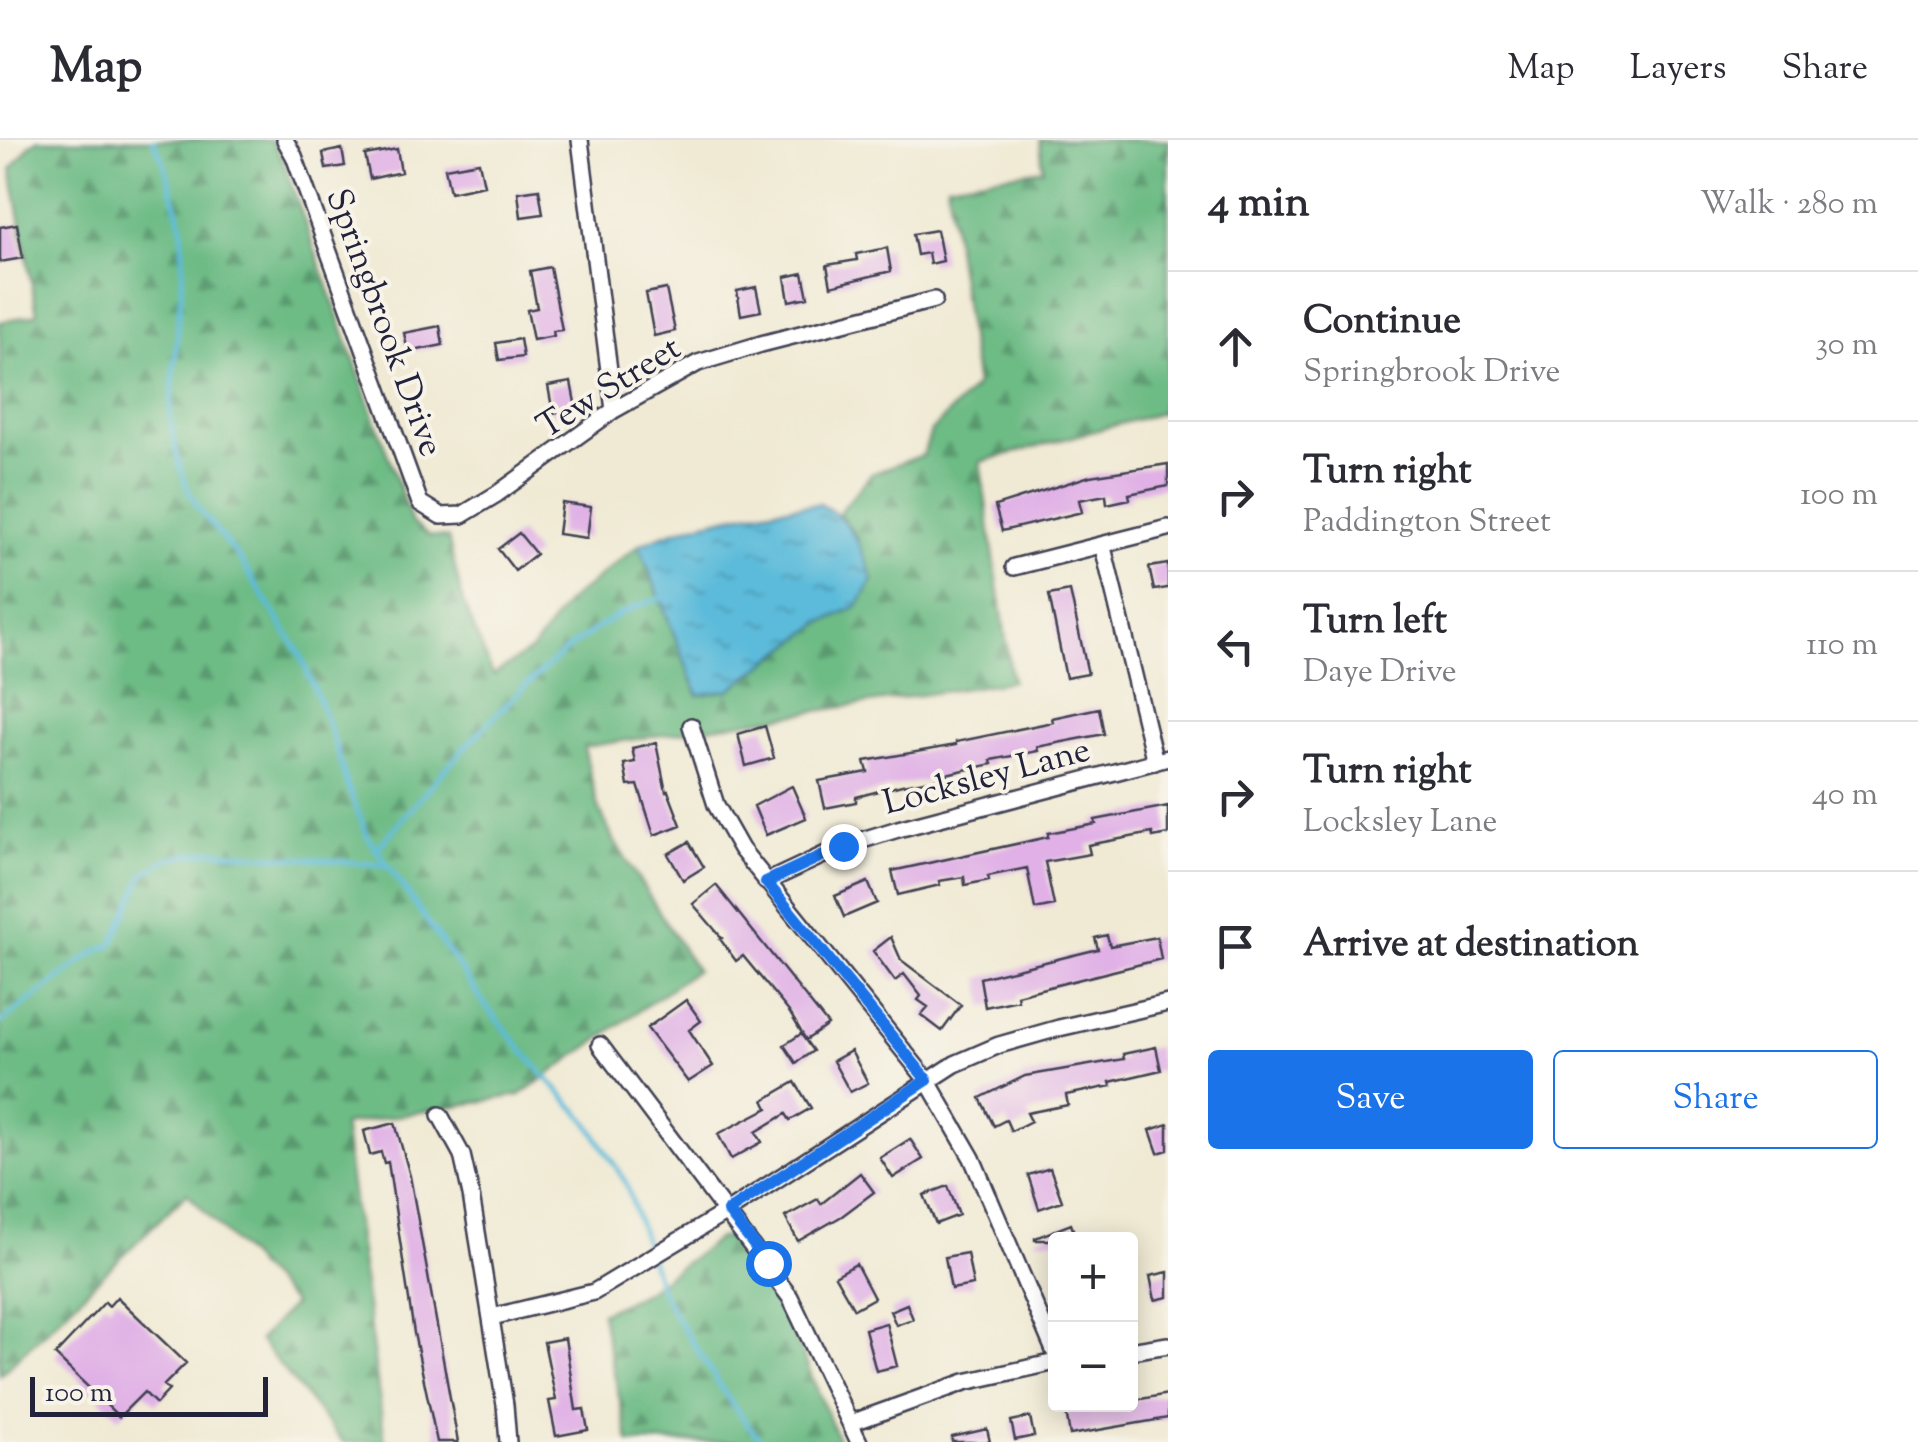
<!DOCTYPE html>
<html lang="en">
<head>
<meta charset="utf-8">
<style>
  :root { --surface:#fff; --page:#f7f7f7; --text:#2b2b33; --muted:#7c7c81; --line:#e1e1e2; --accent:#1a73e8 }
  body { margin:0; font-family:"Sorts Mill Goudy",serif; background:var(--page); color:var(--text) }
  .controls { position:absolute; right:30px; bottom:30px; display:grid; overflow:hidden; border-radius:10px; box-shadow:0 5px 25px #0003 }
  .controls button { width:90px; height:90px; display:grid; place-items:center; padding:0; border:0; border-bottom:2px solid var(--line); background:var(--surface); color:var(--text); font:50px sans-serif }
  .scale { position:absolute; left:30px; bottom:25px; width:238px; box-sizing:border-box; padding-left:10px; border:5px solid #22223b; border-top:0; font-size:28px; line-height:35px; white-space:nowrap; color:#22223b; -webkit-text-stroke:8px #f7f3e8; paint-order:stroke }
  .stop { position:absolute; width:30px; height:30px; margin:-22px; border:8px solid #1a73e8; border-radius:50%; background:#fff }
  .stop.end { background:#1a73e8; border-color:#fff; box-shadow:0 2px 10px #0008 }
  .list { margin:0; padding:0; list-style:none }
  h2 { display:flex; justify-content:space-between; align-items:center; height:130px; margin:0; padding:0 40px; font-size:42px }
  h2 small { font-size:32px; font-weight:400; color:var(--muted) }
  .list li { display:grid; grid-template-columns:65px 1fr auto; gap:30px; align-items:center; box-sizing:border-box; height:150px; padding:0 40px; border-top:2px solid var(--line) }
  .list b { display:block; font-size:38px; white-space:nowrap }
  .list p { margin:0; font-size:32px; white-space:nowrap; color:var(--muted) }
  .list em { font-size:32px; font-style:normal; color:var(--muted) }
  .actions { display:flex; gap:20px; padding:30px 40px }
  .actions a { flex:1; padding:22px 0; border:2px solid var(--accent); border-radius:10px; text-align:center; font-size:35px; color:var(--accent) }
  .actions .main { background:var(--accent); color:#fff }
  .icon { flex:none; width:55px; height:55px; fill:none; stroke:currentColor; stroke-width:2; stroke-linecap:round; stroke-linejoin:round }
  .map { position:relative; flex:none; width:1168px; height:1302px; overflow:hidden }
  header { display:flex; align-items:center; gap:60px; box-sizing:border-box; height:140px; padding:0 50px; background:var(--surface); border-bottom:2px solid var(--line) }
  header strong { font-size:48px }
  nav { display:flex; gap:55px; margin-inline-start:auto; font-size:35px }
  main { display:flex }
  aside { flex:1; background:var(--surface) }
  .map>svg:first-child { display:block }
  .forest { fill:url(#forest-firs); stroke:#486e60; stroke-width:2.5 }
  .water { fill:url(#water-ripples); stroke:#3f6e8a; stroke-width:2.5 }
  .lines { fill:none; stroke-linecap:round; stroke-linejoin:round }
  .stream { stroke:#5cbbda; stroke-width:5 }
  .building { fill:#e0b0e6 }
  .street-casing { stroke:#414052; stroke-width:20 }
  .street { stroke:#fff; stroke-width:15 }
  .route { stroke:#1a73e8; stroke-width:12 }
  .labels { text-anchor:middle; stroke-width:8; stroke-linejoin:round; paint-order:stroke }
  .street-label { font-size:35px; fill:#22223b; stroke:#f7f3e8 }
</style>
</head>
<body>
<header>
<strong>Map</strong>
<nav><a>Map</a><a>Layers</a><a>Share</a></nav>
</header>
<main>
<div class="map">
<svg width="1168" height="1302" viewBox="0 0 1168 1302">
  <defs>
    <pattern id="forest-firs" width="22" height="20" patternUnits="userSpaceOnUse" patternTransform="scale(2.5)"><rect width="22" height="20" fill="#6dbb85"/><path d="M5 1l3.5 6h-7zM16 11l3.5 6h-7z" fill="#59986e"/></pattern>
    <pattern id="water-ripples" width="26" height="14" patternUnits="userSpaceOnUse" patternTransform="scale(2.5)"><rect width="26" height="14" fill="#5cbbda"/><path d="M2 4q2-2 4 0t4 0M15 11q2-2 4 0t4 0" fill="none" stroke="#4c98b2"/></pattern>
  </defs>
  <rect width="100%" height="100%" fill="#f7f3e8"/>
  <filter id="ink" filterUnits="userSpaceOnUse"><feTurbulence type="fractalNoise" baseFrequency=".01" numOctaves="2"/><feDisplacementMap in="SourceGraphic" scale="20" xChannelSelector="R" yChannelSelector="G"/><feConvolveMatrix kernelMatrix="1 2 1 2 8 2 1 2 1" color-interpolation-filters="sRGB"/></filter>
  <filter id="wash" filterUnits="userSpaceOnUse"><feTurbulence type="fractalNoise" baseFrequency=".0048" numOctaves="4" result="noise"/><feDisplacementMap in="SourceGraphic" scale="40" xChannelSelector="R" yChannelSelector="G"/><feGaussianBlur stdDeviation="2.25" result="paint"/><feColorMatrix in="noise" values="0 0 0 0 0 0 0 0 0 0 0 0 0 0 0 0 0 1.4 0 .05"/><feComposite in="paint" operator="in"/></filter>
  <g filter="url(#wash)">
    <rect width="100%" height="100%" fill="#f0ead4"/>
    <path class="forest" d="M38 0H271L282 18 412 383 429 396 448 398 463 462 493 535 533 509 566 463 639 405 698 555 729 550 821 483 858 466V399L839 373 871 334 923 315 931 291 976 246 947 44 1043 29 1040 0H1168V271L980 322 1012 541 584 607 597 664 613 699 696 830 520 955 343 985 385 1302H343L259 1200 293 1164 187 1053 0 1235V182L37 174 11 29 31 4Z
      M729 1097 786 1174 839 1302H629L601 1173 645 1152 719 1098Z"/>
    <path class="water" d="M820 364C853 380 861 407 873 440L858 466 821 483 729 550 698 555 639 405C695 379 760 369 820 364Z"/>
    <g class="lines">
      <path class="stream" d="M153 0 164 23 182 87 183 130 170 276 177 317 187 348 201 372 239 418 299 512 330 588 347 645 368 697 488 869 541 932 587 981 626 1043 659 1146 671 1169 731 1263 762 1302
        M376 710C439 636 567 478 663 458
        M0 883 89 816 113 803 144 734 169 718 211 711 386 725"/>
    </g>
    <g id="blocks">
      <path class="building" d="M342 9 345 26 326 29 323 13Z
        M397 9 401 32 370 39 365 15Z
        M479 22 484 45 450 52 445 28Z
        M539 49 543 74 521 77 518 52Z
        M17 84 23 118 0 122V87Z
        M937 90 943 121 930 124 928 113 917 115 913 94Z
        M887 108 891 131 831 146 827 125 857 120 856 114Z
        M550 127 562 190 553 191 554 196 533 200 527 170 537 168 530 131Z
        M803 133 808 157 789 161 785 137Z
        M756 147 761 171 741 175 737 151Z
        M666 149 675 191 654 196 646 153Z
        M440 186 443 205 408 212 404 193Z
        M520 199 523 217 499 220 496 203Z
        M571 242 576 268 553 273 548 246Z
        M1168 324V346L1129 354 1130 359 1107 364 1106 355 1079 360 1082 372 1002 391 995 366 1090 336Z
        M562 363 591 367 587 398 558 394Z
        M519 393 536 414 515 431 498 409Z
        M1168 424V448L1154 450 1149 427Z
        M1070 451 1088 534 1066 538 1049 455Z
        M1099 568 1104 594 1037 607 1038 611 991 620 992 624 946 634 947 637 902 645 856 657V662L825 668 819 641 868 632 865 621 956 605V602L1053 582 1052 578Z
        M765 586 774 618 746 626 738 594Z
        M656 603 666 652 668 651 681 685 654 695 638 645 628 646 624 624 635 622 632 608Z
        M792 646 806 678 766 695 754 666Z
        M1168 666V694L1153 697 1152 693 1088 705 1090 714 1045 722 1054 765 1035 769 1027 728 988 736 989 740 965 745 964 737 939 741 940 745 898 755 892 731 1048 697V693L1096 684 1095 680Z
        M689 702 704 727 683 740 668 714Z
        M868 742 877 763 844 777 835 756Z
        M716 745 828 885 806 900 790 873 743 816 736 821 720 799 722 798 693 764Z
        M1107 795 1110 806 1157 797 1161 819 1017 855 1018 860 985 867 980 838 1098 809 1095 798Z
        M891 797 901 820 961 865 942 891 921 875 928 867 918 860 921 856 904 834 895 841 873 811Z
        M686 860 701 881 689 890 713 926 688 942 647 888Z
        M801 894 813 911 796 923 784 905Z
        M1156 907 1161 930 1110 942 1111 946 1066 955 1068 965 1027 973 1031 981 1011 991 1006 980 994 986 980 958 1025 936 1124 919 1123 914Z
        M851 911 868 943 850 952 833 921Z
        M795 942 811 968 790 980 786 974 756 992 762 1002 731 1019 718 994 768 968 764 960Z
        M395 983 410 1036 458 1302H437L414 1193 388 1022 384 1023 381 1012 370 1015 364 991Z
        M1168 984V1010L1158 1013 1150 990Z
        M910 999 923 1019 893 1038 880 1018Z
        M1050 1028 1062 1061 1039 1069 1028 1035Z
        M860 1033 874 1052 842 1076 798 1101 785 1077 818 1059 821 1064Z
        M948 1046 959 1075 936 1084 924 1055Z
        M1071 1084 1077 1100H1035V1098Z
        M967 1113 973 1145 951 1149 945 1117Z
        M856 1124 874 1158 854 1169 835 1136Z
        M1168 1132V1157L1155 1160 1150 1136Z
        M117 1157 186 1223 164 1245 169 1250 156 1264 144 1252 119 1277 55 1215 105 1162 109 1166Z
        M907 1164 913 1179 896 1185 890 1171Z
        M886 1183 897 1226 876 1231 865 1189Z
        M565 1198 576 1270 584 1269 588 1290 556 1296 549 1261 556 1260 544 1202Z
        M1168 1254V1278L1070 1295 1066 1272 1100 1265 1130 1264V1261Z
        M1030 1277 1034 1296 1015 1300 1011 1281Z
        M987 1289 990 1302H952V1297Z"/>
    </g>
  </g>
  <g filter="url(#ink)">
    <use href="#blocks" fill-opacity="0" stroke="#414052" stroke-width="2.5"/>
    <g class="lines">
      <g class="street-casing">
        <path id="street" d="M285 0 294 16 420 363 441 376 462 375 497 354 614 270 698 223 761 204 934 160
          M580 0 614 270
          M1103 407 1155 622
          M1014 427 1168 388
          M691 586 716 665 741 709 927 940 972 1018 1056 1215
          M766 742 843 706 898 689 1168 618
          M600 905 790 1157 859 1302
          M440 975 462 1015 471 1055 505 1265 508 1302
          M492 1177 594 1152 728 1071 955 924 999 905 1059 888 1168 863
          M1130 1211 1168 1205
          M851 1283 965 1242 1056 1222"/>
      </g>
      <use href="#street" class="street"/>
    </g>
  </g>
  <g class="lines" filter="url(#ink)">
    <path class="route" d="M768 1123 728 1071 927 940 766 742 843 706"/>
  </g>
  <g class="labels">
    <g class="street-label">
      <text transform="translate(386 182) rotate(70)" y="12">Springbrook Drive</text>
      <text transform="translate(608 246) rotate(-32)" y="12">Tew Street</text>
      <text transform="translate(986 635) rotate(-15)" y="12">Locksley Lane</text>
    </g>
  </g>
</svg>
<div class="controls">
<button>+</button>
<button>−</button>
</div>
<div class="scale">100 m</div>
<div class="stop" style="left:768px;top:1123px"></div>
<div class="stop end" style="left:843px;top:706px"></div>
</div>
<aside>
<h2>4 min<small>Walk · 280 m</small></h2>
<ul class="list">
<li><svg class="icon" aria-label="ahead" viewBox="0 0 24 24"><path d="M12 20V5M6 11l6-6 6 6"/></svg><div><b>Continue</b><p>Springbrook Drive</p></div><em>30 m</em></li>
<li><svg class="icon" aria-label="right" viewBox="0 0 24 24"><path d="M7 20v-9h11M14 6l5 5-5 5"/></svg><div><b>Turn right</b><p>Paddington Street</p></div><em>100 m</em></li>
<li><svg class="icon" aria-label="left" viewBox="0 0 24 24"><path d="M17 20v-9H6M10 6l-5 5 5 5"/></svg><div><b>Turn left</b><p>Daye Drive</p></div><em>110 m</em></li>
<li><svg class="icon" aria-label="right" viewBox="0 0 24 24"><path d="M7 20v-9h11M14 6l5 5-5 5"/></svg><div><b>Turn right</b><p>Locksley Lane</p></div><em>40 m</em></li>
<li><svg class="icon" aria-label="arrive" viewBox="0 0 24 24"><path d="M6 21V4h12l-3 4 3 4H6"/></svg><div><b>Arrive at destination</b></div></li>
</ul>
<div class="actions"><a class="main">Save</a><a>Share</a></div>
</aside>
</main>
</body>
</html>
